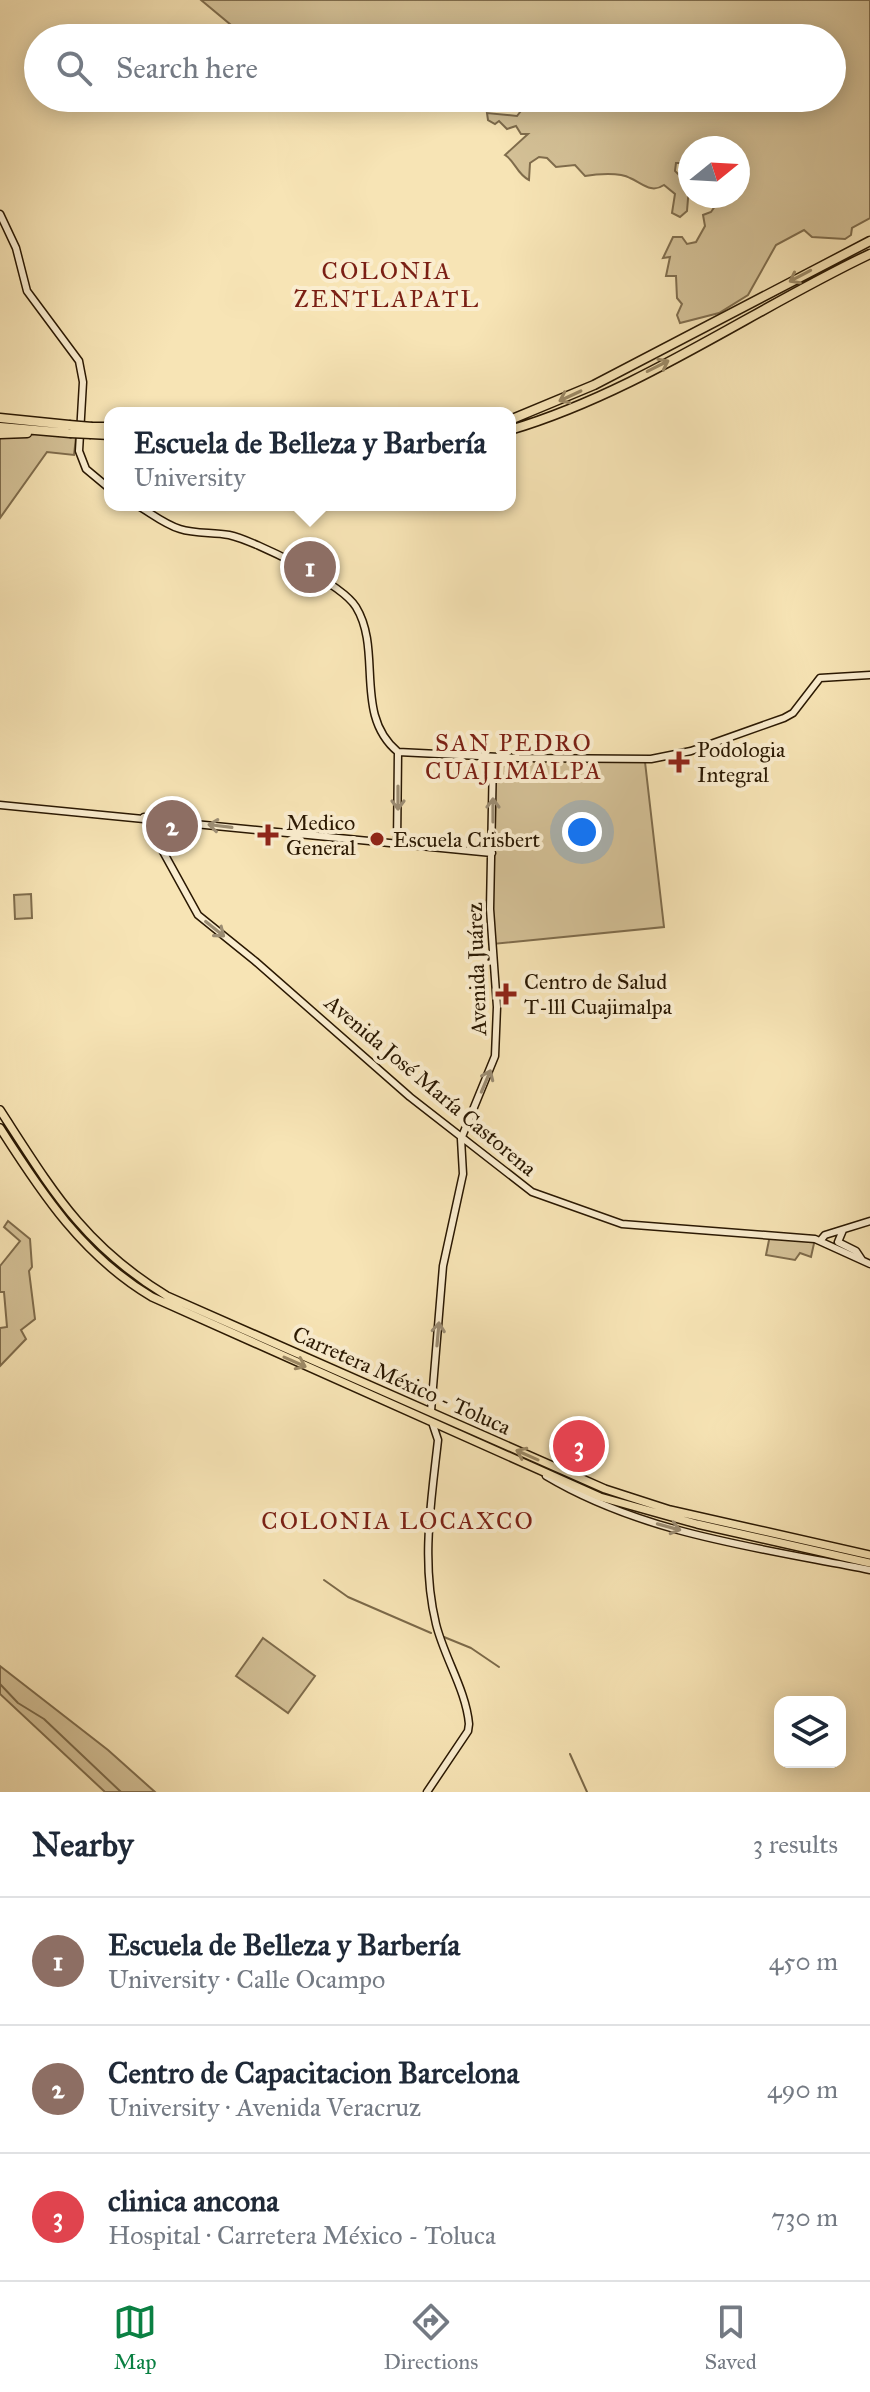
<!DOCTYPE html>
<html lang="en">
<head>
<meta charset="utf-8">
<style>
  :root { --surface:#fff; --page:#f2f2f3; --text:#1f2937; --muted:#747a83; --line:#e0e1e3; --accent:#0b8043 }
  body { margin:0; font-family:"IM FELL Great Primer",serif; background:var(--page); color:var(--text) }
  .controls { position:absolute; right:24px; bottom:24px; display:grid; overflow:hidden; border-radius:16px; box-shadow:0 4px 20px #0003 }
  .controls button { width:72px; height:72px; display:grid; place-items:center; padding:0; border:0; border-bottom:2px solid var(--line); background:var(--surface); color:var(--text); font:40px sans-serif }
  .compass { position:absolute; left:678px; top:136px; width:72px; height:72px; border-radius:50%; background:var(--surface); box-shadow:0 4px 20px #0003; rotate:72deg }
  .you { position:absolute; left:582px; top:832px; width:28px; height:28px; margin:-20px; border:6px solid #fff; border-radius:50%; background:#1a73e8; box-shadow:0 0 0 12px #1a73e833 }
  .badge { display:grid; place-items:center; width:52px; height:52px; border-radius:50%; background:var(--accent); color:#fff; font-size:26px; font-weight:700 }
  .pin { position:absolute; translate:-50% -50%; border:4px solid #fff; box-shadow:0 2px 8px #0006 }
  .popup { position:absolute; left:104px; top:407px; width:412px; height:104px; box-sizing:border-box; display:grid; place-content:center; border-radius:16px; background:var(--surface); filter:drop-shadow(0 2px 6px #0005); font-size:26px; white-space:nowrap; color:var(--muted) }
  .popup b { font-size:30px; color:var(--text) }
  .popup::after { content:''; position:absolute; left:50%; top:100%; margin-left:-16px; border:16px solid transparent; border-top-color:var(--surface) }
  .list { margin:0; padding:0; list-style:none }
  h2 { display:flex; justify-content:space-between; align-items:center; height:104px; margin:0; padding:0 32px; font-size:34px }
  h2 small { font-size:26px; font-weight:400; color:var(--muted) }
  .list li { display:grid; grid-template-columns:52px 1fr auto; gap:24px; align-items:center; box-sizing:border-box; height:128px; padding:0 32px; border-top:2px solid var(--line) }
  .list b { display:block; font-size:30px; white-space:nowrap }
  .list p { margin:0; font-size:26px; white-space:nowrap; color:var(--muted) }
  .list em { font-size:26px; font-style:normal; color:var(--muted) }
  .icon { flex:none; width:44px; height:44px; fill:none; stroke:currentColor; stroke-width:2; stroke-linecap:round; stroke-linejoin:round }
  .map { position:relative; flex:none; width:870px; height:1792px; overflow:hidden }
  .search { position:absolute; background:var(--surface); box-shadow:0 4px 20px #0003; left:24px; right:24px; top:24px; height:88px; display:flex; align-items:center; gap:20px; box-sizing:border-box; padding:0 28px; border-radius:44px; color:var(--muted); font-size:30px }
  .sheet { height:488px; background:var(--surface) }
  nav { display:flex; justify-content:space-around; align-items:center; box-sizing:border-box; height:112px; border-top:2px solid var(--line); background:var(--surface); font-size:22px; color:var(--muted) }
  nav a { display:grid; justify-items:center; gap:4px }
  nav .on { color:var(--accent) }
  .map>svg:first-child { display:block }
  .green { fill:#d4c197; stroke:#7f6c4c; stroke-width:2 }
  .lines { fill:none; stroke-linecap:round; stroke-linejoin:round }
  .stream { stroke:#7b6949; stroke-width:2 }
  .secondary-casing { stroke:#2a1802; stroke-width:9 }
  .primary-casing { stroke:#2a1802; stroke-width:10 }
  .highway-casing { stroke:#2a1802; stroke-width:11 }
  .secondary { stroke:#faedcf; stroke-width:6 }
  .primary { stroke:#f7e4b5; stroke-width:7 }
  .highway { stroke:#f7e4b5; stroke-width:8 }
  .highway-bridge-casing { stroke:#2a1802; stroke-width:11; stroke-linecap:butt }
  .highway-bridge { stroke:#f7e4b5; stroke-width:8 }
  .oneway { stroke:#9b8864 }
  .oneway2 { stroke:#9c8d73 }
  .poi-dot { fill:#8f2418; stroke:#faedcf; stroke-width:3 }
  .labels { text-anchor:middle; stroke-width:8; stroke-linejoin:round; paint-order:stroke }
  .poi-label { font-size:22px; fill:#2a1802; stroke:#faedcf; text-anchor:start }
  .street-label { font-size:22px; fill:#2a1802; stroke:#faedcf }
  .neighbourhood-label { font-size:24px; letter-spacing:2px; fill:#7a1f14; stroke:#faedcf }
</style>
</head>
<body>
<div class="map">
<svg width="870" height="1792" viewBox="0 0 870 1792">
  <rect width="100%" height="100%" fill="#f7e4b5"/>
  <filter id="stains"><feTurbulence type="fractalNoise" baseFrequency=".0025" numOctaves="4"/><feColorMatrix values="0 0 0 0 .2 0 0 0 0 .09 0 0 0 0 .02 0 0 0 .5 -.17"/></filter>
  <radialGradient id="worn" r=".72"><stop offset=".6" stop-color="#630" stop-opacity="0"/><stop offset="1" stop-color="#630" stop-opacity=".3"/></radialGradient>
  <path class="green" d="M201 0H870V218L852 228 851 235 845 239 812 237 804 230 776 245 748 295 719 313 680 323 677 315 682 304 677 298 676 276H666L670 257 663 258 673 237H682L687 244 696 242 705 226 703 215 711 212 722 196H738V148H690V163H676L675 171 680 176 690 174 687 211 680 217 672 213 675 194 664 185C651 194 642 183 630 178 620 172 596 174 585 176L575 165 556 167 547 158 539 157 530 163 529 180C516 173 516 162 505 155L528 134H521L516 126 507 129 499 121 495 124 488 120 487 113 517 116 531 98H832V38H240L231 25Z
    M439 98H488L473 104 475 106 450 107Z
    M35 433 76 437 74 455 47 452 0 518V437Z
    M493 757 645 762 664 927 493 944Z
    M31 894 32 918 15 919 14 895Z
    M8 1221 30 1239 32 1267 29 1271 35 1319 21 1330 26 1339 0 1366V1328L7 1327 4 1292H0V1266L20 1241 4 1227Z
    M770 1235 815 1239 811 1257 800 1253 795 1260 766 1255Z
    M263 1638 315 1676 288 1713 236 1676Z
    M0 1666 108 1750 155 1792H105L0 1694Z"/>
  <g class="lines">
    <path class="stream" d="M324 1580 348 1597 431 1633
      M444 1637 471 1648 499 1667
      M0 1684 18 1703 44 1719 121 1792
      M570 1754 587 1792"/>
    <g class="secondary-casing">
      <path id="secondary" d="M0 214 16 248 27 291 79 361 83 382 79 451 86 469 110 489
        M137 505C151 513 164 524 180 529 195 534 213 532 229 535 256 541 342 584 356 607 383 651 353 715 398 752L397 845
        M398 752 519 758 651 759 691 751 784 718 793 713 820 678 870 675
        M0 805 492 853
        M144 817 198 915 255 961 410 1097 532 1192 622 1224 815 1239 870 1264
        M843 1230 838 1242 856 1251 862 1260
        M820 1241 825 1235 870 1221
        M431 1411 443 1266 463 1174 461 1139 495 1056 497 1007 490 909 493 757
        M546 1476C643 1534 760 1548 870 1570
        M427 1792 468 1731 469 1724C466 1690 444 1657 436 1624 421 1562 431 1503 438 1440L433 1425"/>
    </g>
    <g class="primary-casing">
      <path id="primary" d="M0 1110C52 1190 83 1245 167 1296L605 1489 670 1510 870 1555
        M0 1128C42 1194 83 1256 152 1297L600 1497 697 1524 870 1563"/>
    </g>
    <g class="highway-casing">
      <path id="highway" d="M0 418 69 425
        M510 420 594 385 870 241
        M0 427 70 433
        M92 427H110
        M510 430C638 392 750 311 870 254
        M0 434 27 433
        M91 434 110 435"/>
    </g>
    <use href="#secondary" class="secondary"/>
    <use href="#primary" class="primary"/>
    <use href="#highway" class="highway"/>
    <g class="highway-bridge-casing">
      <path id="highway-bridge" d="M69 425 92 427
        M70 433 91 434"/>
    </g>
    <use href="#highway-bridge" class="highway-bridge"/>
  </g>
  <defs><path id="oneway-shaft" d="M-6 0H5M1.5-3L5.5 0L1.5 3" fill="none" stroke-width="1.6" stroke-linecap="round" stroke-linejoin="round" transform="scale(2)"/></defs>
  <g class="oneway">
    <use href="#oneway-shaft" transform="translate(800 276) rotate(152)"/>
    <use href="#oneway-shaft" transform="translate(658 366) rotate(-27)"/>
    <use href="#oneway-shaft" transform="translate(570 396) rotate(155)"/>
    <use href="#oneway-shaft" transform="translate(295 1362) rotate(24)"/>
    <use href="#oneway-shaft" transform="translate(527 1455) rotate(-156)"/>
  </g>
  <g class="oneway2">
    <use href="#oneway-shaft" transform="translate(398 798) rotate(90)"/>
    <use href="#oneway-shaft" transform="translate(493 810) rotate(-90)"/>
    <use href="#oneway-shaft" transform="translate(220 826) rotate(-173)"/>
    <use href="#oneway-shaft" transform="translate(215 929) rotate(39)"/>
    <use href="#oneway-shaft" transform="translate(486 1081) rotate(-67)"/>
    <use href="#oneway-shaft" transform="translate(438 1334) rotate(-85)"/>
    <use href="#oneway-shaft" transform="translate(669 1527) rotate(15)"/>
  </g>
  <g class="poi-dot">
    <path d="M675 750h8v8h8v8h-8v8h-8v-8h-8v-8h8z"/>
    <path d="M264 823h8v8h8v8h-8v8h-8v-8h-8v-8h8z"/>
    <circle cx="377" cy="839" r="8"/>
    <path d="M502 982h8v8h8v8h-8v8h-8v-8h-8v-8h8z"/>
  </g>
  <g class="labels">
    <g class="poi-label">
      <text x="697" y="757">Podologia<tspan x="697" dy="25">Integral</tspan></text>
      <text x="286" y="830">Medico<tspan x="286" dy="25">General</tspan></text>
      <text x="393" y="847">Escuela Crisbert</text>
      <text x="524" y="989">Centro de Salud<tspan x="524" dy="25">T-lll Cuajimalpa</tspan></text>
    </g>
    <g class="street-label">
      <text transform="translate(476 969) rotate(-92)" y="8">Avenida Juárez</text>
      <text transform="translate(431 1085) rotate(40)" y="8">Avenida José María Castorena</text>
      <text transform="translate(402 1380) rotate(24)" y="8">Carretera México - Toluca</text>
    </g>
    <g class="neighbourhood-label">
      <text x="387" y="279">COLONIA<tspan x="387" dy="28">ZENTLAPATL</tspan></text>
      <text x="514" y="751">SAN PEDRO<tspan x="514" dy="28">CUAJIMALPA</tspan></text>
      <text x="398" y="1529">COLONIA LOCAXCO</text>
    </g>
  </g>
  <rect width="100%" height="100%" filter="url(#stains)"/>
  <rect width="100%" height="100%" fill="url(#worn)"/>
</svg>
<div class="controls">
<button><svg class="icon" aria-label="layers" viewBox="0 0 24 24"><path d="M12 4l9 5-9 5-9-5zM3 14l9 5 9-5"/></svg></button>
</div>
<svg class="compass" viewBox="-18 -18 36 36"><path d="M0-13l5 13h-10z" fill="#e53935"/><path d="M0 13l5-13h-10z" fill="#747a83"/></svg>
<div class="you"></div>
<div class="pin badge" style="left:310px;top:567px;background:#8d6e63">1</div>
<div class="popup"><b>Escuela de Belleza y Barbería</b>University</div>
<div class="pin badge" style="left:172px;top:826px;background:#8d6e63">2</div>
<div class="pin badge" style="left:579px;top:1446px;background:#e0444e">3</div>
<div class="search"><svg class="icon" aria-label="search" viewBox="0 0 24 24"><circle cx="10" cy="10" r="6"/><path d="M15 15l6 6"/></svg>Search here</div>
</div>
<section class="sheet">
<h2>Nearby<small>3 results</small></h2>
<ul class="list">
<li><span class="badge" style="background:#8d6e63">1</span><div><b>Escuela de Belleza y Barbería</b><p>University · Calle Ocampo</p></div><em>450 m</em></li>
<li><span class="badge" style="background:#8d6e63">2</span><div><b>Centro de Capacitacion Barcelona</b><p>University · Avenida Veracruz</p></div><em>490 m</em></li>
<li><span class="badge" style="background:#e0444e">3</span><div><b>clinica ancona</b><p>Hospital · Carretera México - Toluca</p></div><em>730 m</em></li>
</ul>
</section>
<nav>
<a class="on"><svg class="icon" aria-label="map" viewBox="0 0 24 24"><path d="M3 6l6-2 6 2 6-2v14l-6 2-6-2-6 2zM9 4v14M15 6v14"/></svg>Map</a>
<a><svg class="icon" aria-label="directions" viewBox="0 0 24 24"><path d="M12 3l9 9-9 9-9-9zM9 14v-3h6M13 9l2 2-2 2"/></svg>Directions</a>
<a><svg class="icon" aria-label="saved" viewBox="0 0 24 24"><path d="M7 4h10v16l-5-4-5 4z"/></svg>Saved</a>
</nav>
</body>
</html>
